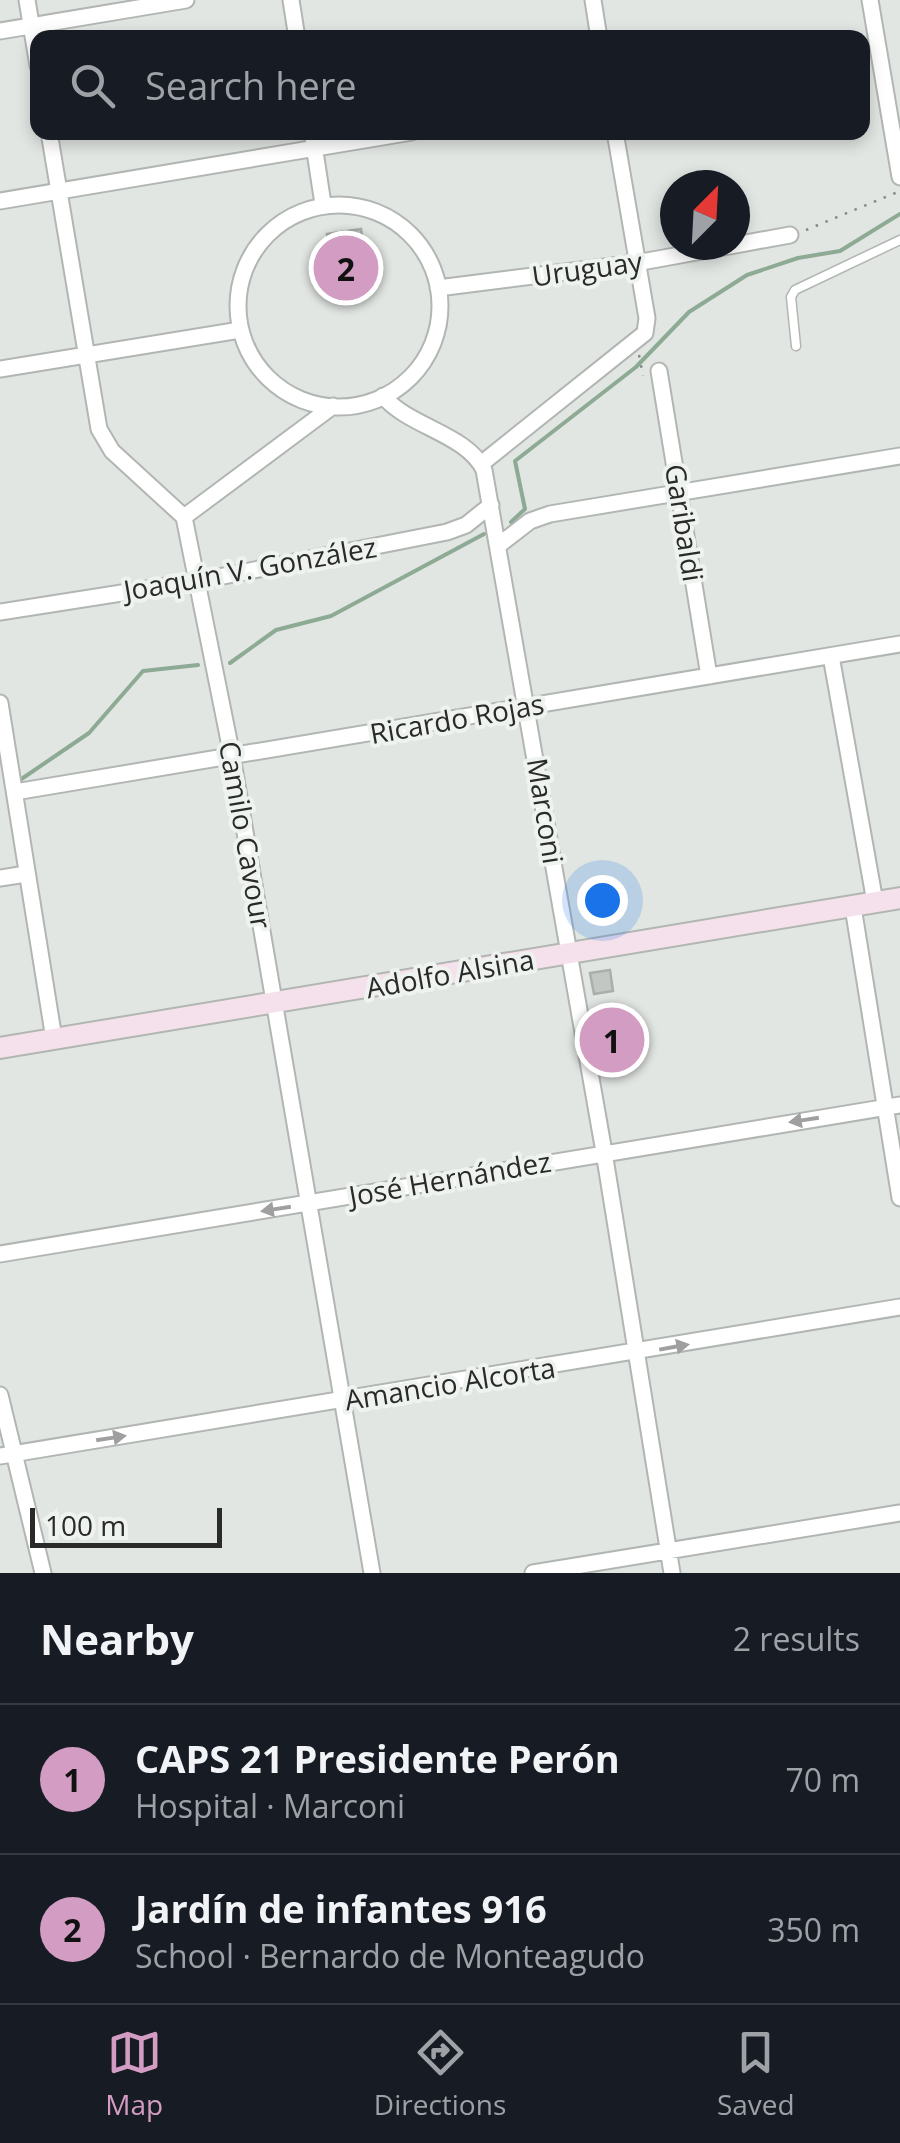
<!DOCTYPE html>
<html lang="en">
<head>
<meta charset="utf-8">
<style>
  :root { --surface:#171b24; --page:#242831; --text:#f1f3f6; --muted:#9ea1a6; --line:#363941; --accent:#d39cc2 }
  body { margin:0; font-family:"Open Sans",sans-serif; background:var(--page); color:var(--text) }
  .compass { position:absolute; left:660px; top:170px; width:90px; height:90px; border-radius:50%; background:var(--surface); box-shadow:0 5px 15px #0003; rotate:24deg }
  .scale { position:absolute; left:30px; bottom:25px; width:192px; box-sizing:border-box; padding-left:10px; border:5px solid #292a29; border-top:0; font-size:28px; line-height:35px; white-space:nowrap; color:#292a29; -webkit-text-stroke:8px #eff3f0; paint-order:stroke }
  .you { position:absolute; left:602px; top:900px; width:35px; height:35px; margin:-25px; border:8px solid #fff; border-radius:50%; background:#1a73e8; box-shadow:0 0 0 15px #1a73e833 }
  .badge { display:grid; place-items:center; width:65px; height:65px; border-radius:50%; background:var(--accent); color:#111; font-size:32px; font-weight:700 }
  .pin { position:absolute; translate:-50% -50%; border:5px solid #fff; box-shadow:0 2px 10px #0006 }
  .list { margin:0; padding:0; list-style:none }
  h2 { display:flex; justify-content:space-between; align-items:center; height:130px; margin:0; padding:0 40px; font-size:42px }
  h2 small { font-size:32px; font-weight:400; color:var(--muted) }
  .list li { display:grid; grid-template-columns:65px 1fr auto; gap:30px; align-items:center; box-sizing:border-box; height:150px; padding:0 40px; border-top:2px solid var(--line) }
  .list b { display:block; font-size:38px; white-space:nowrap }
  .list p { margin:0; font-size:32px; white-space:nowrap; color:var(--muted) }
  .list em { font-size:32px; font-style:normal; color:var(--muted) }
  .icon { flex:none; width:55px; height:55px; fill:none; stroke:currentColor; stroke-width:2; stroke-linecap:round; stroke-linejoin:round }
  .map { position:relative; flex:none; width:900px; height:1573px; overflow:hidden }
  .search { position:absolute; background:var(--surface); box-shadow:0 5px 15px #0003; left:30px; right:30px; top:30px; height:110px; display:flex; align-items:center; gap:25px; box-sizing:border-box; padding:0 35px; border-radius:20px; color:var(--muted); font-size:38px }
  .sheet { height:430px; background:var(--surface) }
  nav { display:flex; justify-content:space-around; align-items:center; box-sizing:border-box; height:140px; border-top:2px solid var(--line); background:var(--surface); font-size:28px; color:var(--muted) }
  nav a { display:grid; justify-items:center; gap:5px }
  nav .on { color:var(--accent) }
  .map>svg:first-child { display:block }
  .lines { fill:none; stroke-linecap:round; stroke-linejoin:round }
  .stream { stroke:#8daa94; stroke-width:4 }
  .building { fill:#c3c7c3; stroke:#abafac; stroke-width:2.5 }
  .lane-casing { stroke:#b2b6b3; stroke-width:11 }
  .street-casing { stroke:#b2b6b3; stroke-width:19 }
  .secondary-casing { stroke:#b2b6b3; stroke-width:24 }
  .path { stroke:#868987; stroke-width:2.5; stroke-dasharray:2.5 8; stroke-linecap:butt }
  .lane { stroke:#fff; stroke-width:8 }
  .street { stroke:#fff; stroke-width:15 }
  .secondary { stroke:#f5e1ec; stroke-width:20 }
  .oneway { fill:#9f9f9f }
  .labels { text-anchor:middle; stroke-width:8; stroke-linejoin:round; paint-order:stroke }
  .street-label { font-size:28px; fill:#292a29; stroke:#eff3f0 }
</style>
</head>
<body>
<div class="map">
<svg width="900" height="1573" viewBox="0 0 900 1573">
  <rect width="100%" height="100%" fill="#e2e6e3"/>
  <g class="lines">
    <path class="stream" d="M511 522 525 509 515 461 636 367 689 312 747 275 798 258 840 251 900 214
      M230 663 276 630 331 616 484 534
      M17 782 89 733 143 671 198 665"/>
  </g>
  <path class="building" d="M361 229 367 274 335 280 327 234Z
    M610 970 613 991 594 994 590 973Z"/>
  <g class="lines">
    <g class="lane-casing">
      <path id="lane" d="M796 346 791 297 795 290 900 240"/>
    </g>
    <g class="street-casing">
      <path id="street" d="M27 0 38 66
        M291 0 297 38
        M593 0 599 38
        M870 0 900 177
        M0 31 186 0
        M49 132 99 429 112 451 184 517 232 756 372 1573
        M312 132 323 204
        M0 201 412 132
        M238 306a101 101 0 1 1 202 0a101 101 0 1 1-202 0Z
        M735 245 790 235
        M438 288 636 263 735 245
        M0 369 240 330
        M659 371 709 676
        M383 396C409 427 467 434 484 470L604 1152 672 1573
        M481 464 645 333 647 318 615 132
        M184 517 333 406
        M499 545 530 521 550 514 900 456
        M0 612 198 581 447 532 466 525 491 505
        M831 656 875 902
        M0 703 54 1039
        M15 792 900 644
        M0 878 26 874
        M853 907 900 1198
        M0 1254 900 1105
        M0 1395 43 1573
        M0 1456 900 1307
        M533 1573 900 1513"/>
    </g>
    <g class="secondary-casing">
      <path id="secondary" d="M0 1048 900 898"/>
    </g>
    <path class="path" d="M806 230 900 191
      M639 355 643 376"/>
    <use href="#lane" class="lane"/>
    <use href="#street" class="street"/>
    <use href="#secondary" class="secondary"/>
  </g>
  <defs><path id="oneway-solid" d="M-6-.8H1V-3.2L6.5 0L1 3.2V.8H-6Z" transform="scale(2.5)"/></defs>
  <g class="oneway">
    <use href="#oneway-solid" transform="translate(804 1120) rotate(171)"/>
    <use href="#oneway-solid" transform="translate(276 1209) rotate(171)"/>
    <use href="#oneway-solid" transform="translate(674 1347) rotate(-10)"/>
    <use href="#oneway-solid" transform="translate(111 1438) rotate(-9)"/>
  </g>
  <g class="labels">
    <g class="street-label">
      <text transform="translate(587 269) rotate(-8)" y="10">Uruguay</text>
      <text transform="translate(684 523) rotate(81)" y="10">Garibaldi</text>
      <text transform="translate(250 569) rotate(-10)" y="10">Joaquín V. González</text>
      <text transform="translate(457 719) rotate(-10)" y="10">Ricardo Rojas</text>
      <text transform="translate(545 811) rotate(81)" y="10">Marconi</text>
      <text transform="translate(245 835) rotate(80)" y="10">Camilo Cavour</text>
      <text transform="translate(450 974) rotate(-10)" y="10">Adolfo Alsina</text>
      <text transform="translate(450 1179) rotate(-10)" y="10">José Hernández</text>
      <text transform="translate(450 1384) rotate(-9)" y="10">Amancio Alcorta</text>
    </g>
  </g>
</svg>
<svg class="compass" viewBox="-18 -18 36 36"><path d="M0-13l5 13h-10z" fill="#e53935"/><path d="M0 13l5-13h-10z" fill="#9ea1a6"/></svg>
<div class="scale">100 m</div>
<div class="you"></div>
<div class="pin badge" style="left:612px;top:1040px">1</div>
<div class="pin badge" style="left:346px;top:268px">2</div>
<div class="search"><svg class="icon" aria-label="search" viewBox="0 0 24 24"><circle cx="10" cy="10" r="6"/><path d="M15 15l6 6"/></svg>Search here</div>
</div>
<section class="sheet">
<h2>Nearby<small>2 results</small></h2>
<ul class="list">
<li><span class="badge">1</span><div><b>CAPS 21 Presidente Perón</b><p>Hospital · Marconi</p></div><em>70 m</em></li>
<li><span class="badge">2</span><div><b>Jardín de infantes 916</b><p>School · Bernardo de Monteagudo</p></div><em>350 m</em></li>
</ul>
</section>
<nav>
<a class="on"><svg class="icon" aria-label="map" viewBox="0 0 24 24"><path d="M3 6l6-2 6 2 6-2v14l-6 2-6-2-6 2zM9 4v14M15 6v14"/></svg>Map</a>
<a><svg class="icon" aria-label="directions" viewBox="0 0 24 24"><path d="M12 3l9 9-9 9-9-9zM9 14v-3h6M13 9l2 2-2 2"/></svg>Directions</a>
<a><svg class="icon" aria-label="saved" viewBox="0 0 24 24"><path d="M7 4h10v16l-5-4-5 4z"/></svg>Saved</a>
</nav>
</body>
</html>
